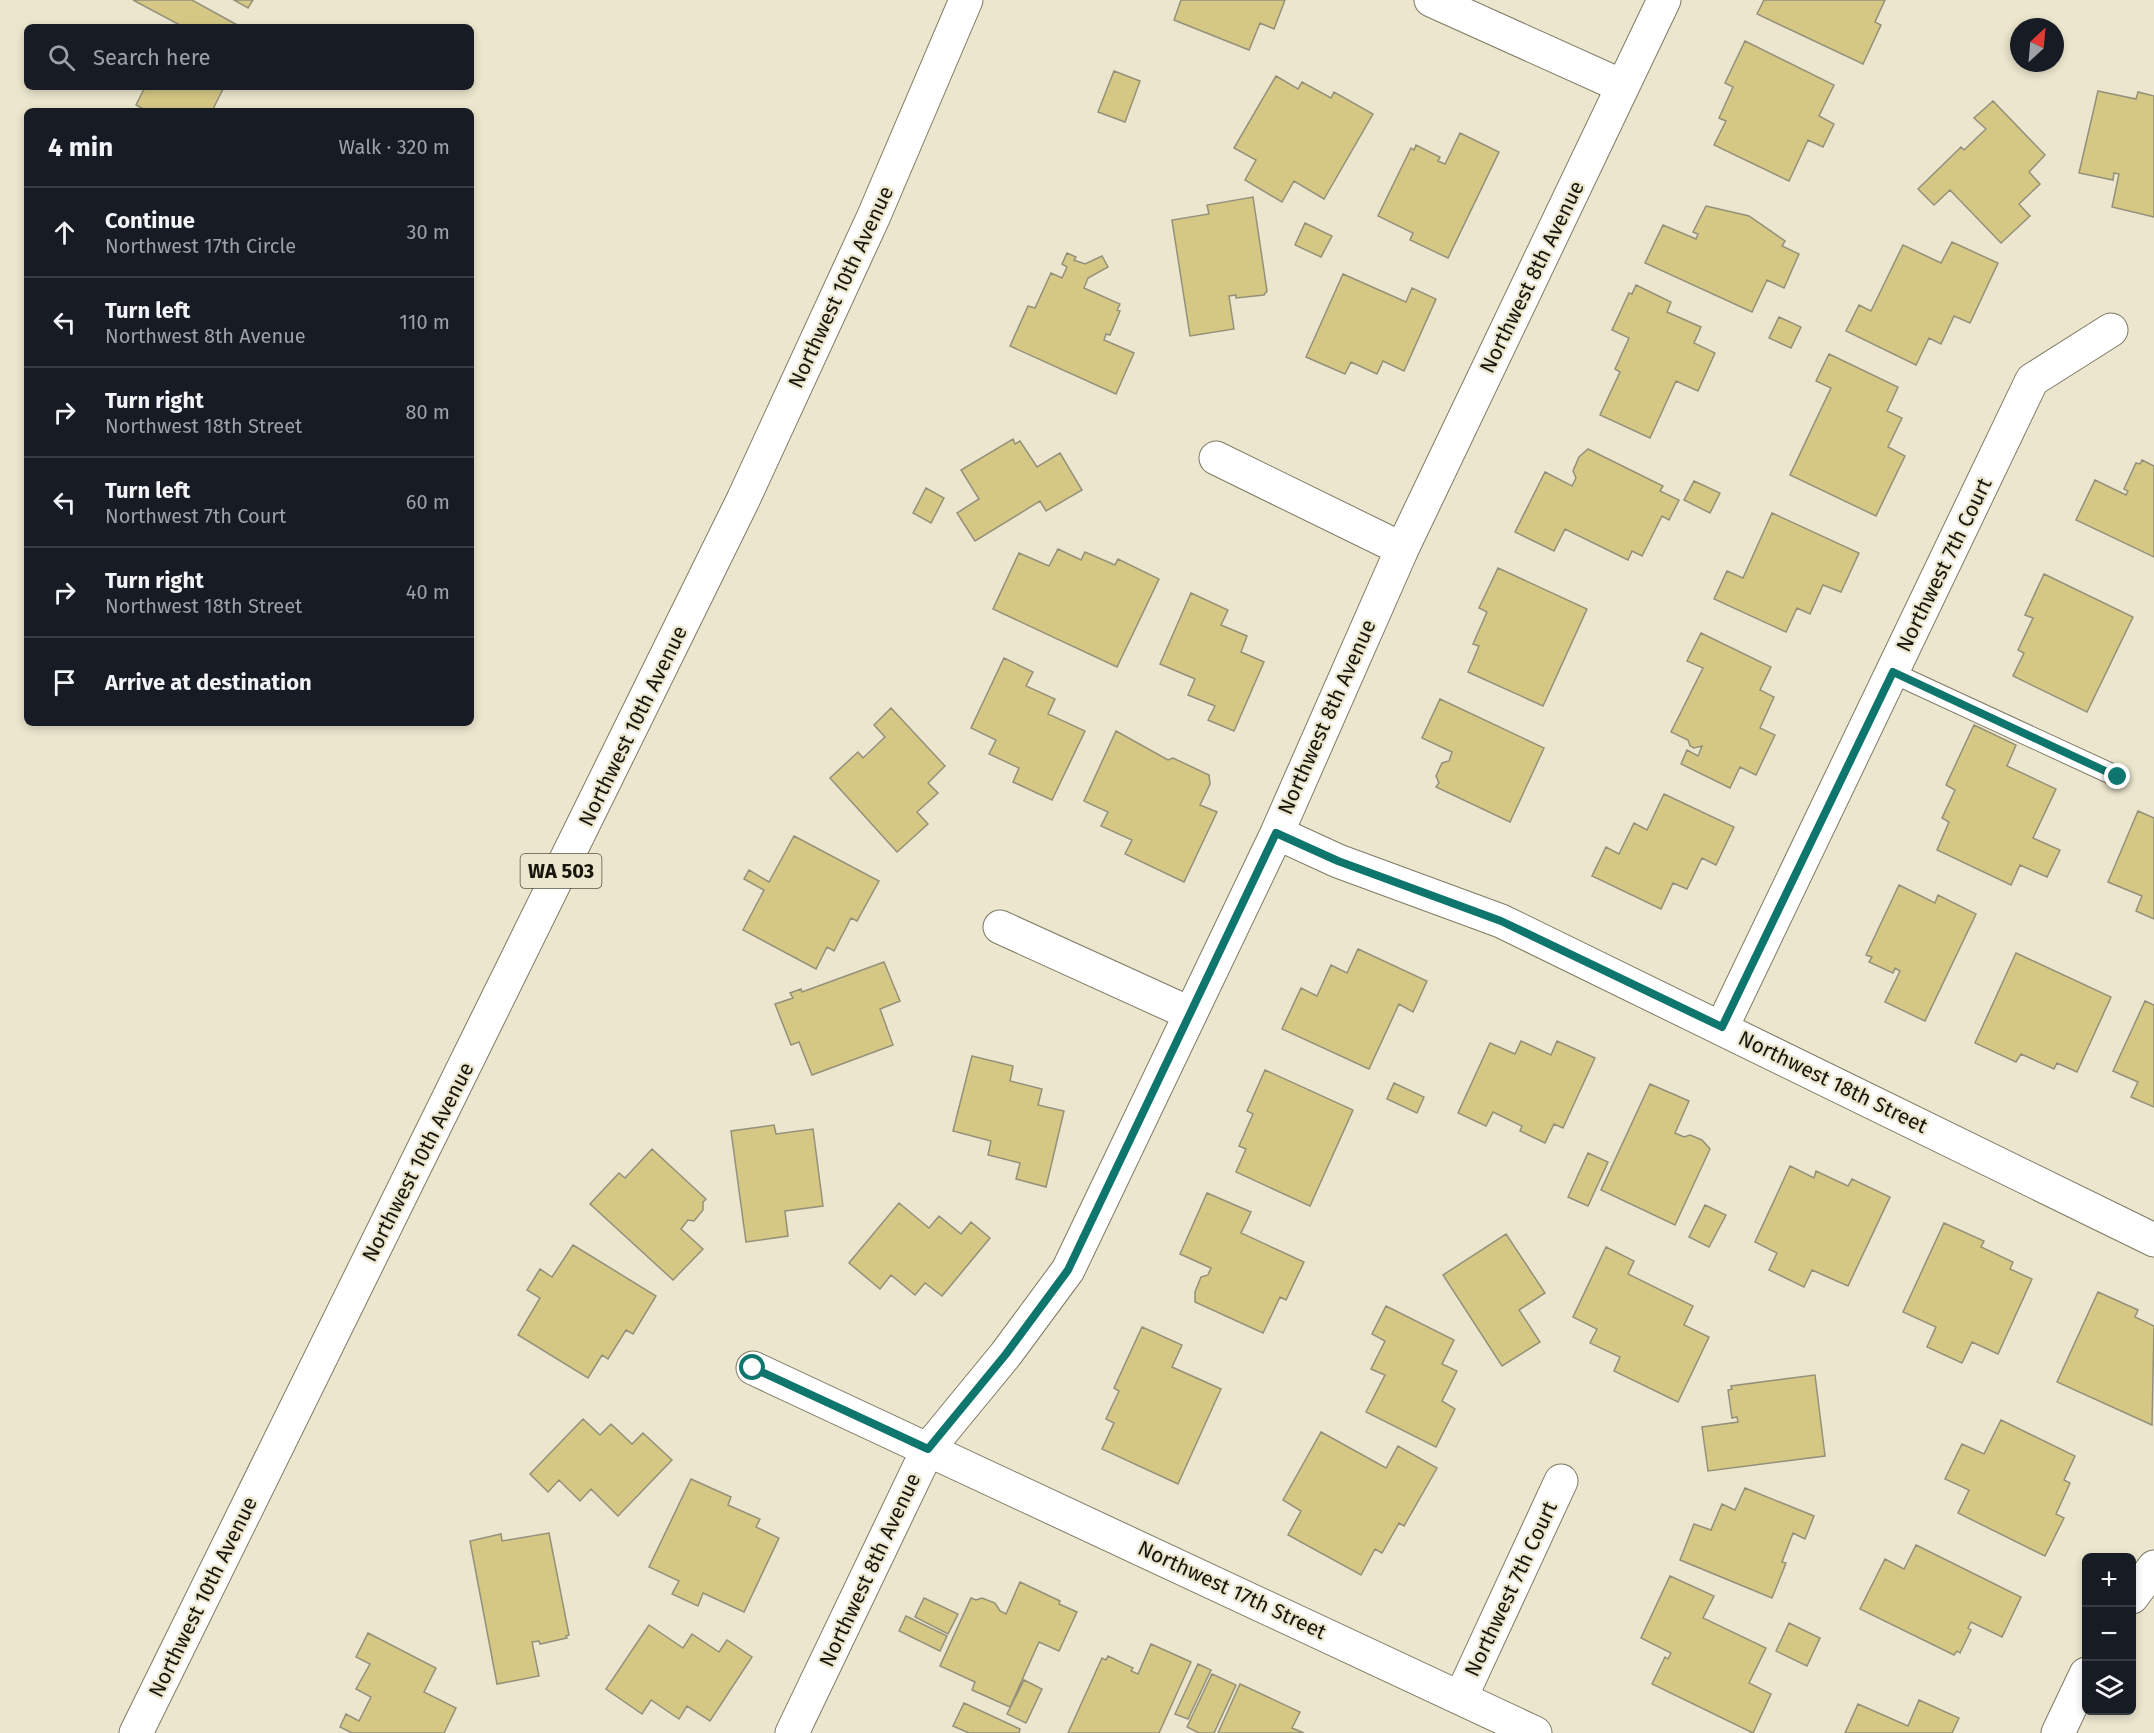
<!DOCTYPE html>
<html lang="en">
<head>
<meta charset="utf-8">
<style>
  :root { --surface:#171b24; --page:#20242c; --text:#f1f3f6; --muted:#9ea1a6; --line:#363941 }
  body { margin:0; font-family:"Fira Sans",sans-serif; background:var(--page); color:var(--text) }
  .controls { position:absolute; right:18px; bottom:18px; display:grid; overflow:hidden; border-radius:9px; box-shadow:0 3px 9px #0003 }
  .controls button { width:54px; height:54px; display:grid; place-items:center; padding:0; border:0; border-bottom:2px solid var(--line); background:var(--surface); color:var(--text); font:30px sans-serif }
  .compass { position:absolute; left:2010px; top:18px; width:54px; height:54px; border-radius:50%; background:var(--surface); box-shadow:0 3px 9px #0003; rotate:26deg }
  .stop { position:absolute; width:18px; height:18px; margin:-14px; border:4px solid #0f766e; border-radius:50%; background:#fff }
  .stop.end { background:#0f766e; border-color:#fff; box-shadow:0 2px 6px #0008 }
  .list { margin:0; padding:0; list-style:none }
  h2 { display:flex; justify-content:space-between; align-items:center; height:78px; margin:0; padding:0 24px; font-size:26px }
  h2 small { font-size:20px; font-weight:400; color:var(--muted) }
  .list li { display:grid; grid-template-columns:39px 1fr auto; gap:18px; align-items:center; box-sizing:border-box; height:90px; padding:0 24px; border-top:2px solid var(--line) }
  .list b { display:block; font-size:22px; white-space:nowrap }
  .list p { margin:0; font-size:20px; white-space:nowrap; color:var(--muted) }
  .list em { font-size:20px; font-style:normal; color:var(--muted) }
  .icon { flex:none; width:33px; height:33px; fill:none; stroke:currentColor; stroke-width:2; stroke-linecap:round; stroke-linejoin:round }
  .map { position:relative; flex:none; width:2154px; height:1733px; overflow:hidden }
  .search { position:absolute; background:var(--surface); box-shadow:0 3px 9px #0003; left:24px; top:24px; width:450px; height:66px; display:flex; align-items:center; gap:15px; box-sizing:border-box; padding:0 21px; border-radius:9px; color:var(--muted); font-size:22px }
  .panel { position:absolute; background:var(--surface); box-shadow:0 3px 9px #0003; left:24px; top:108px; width:450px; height:618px; border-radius:9px }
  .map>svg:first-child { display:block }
  .building { fill:#d5c885; stroke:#95907a; stroke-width:1.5 }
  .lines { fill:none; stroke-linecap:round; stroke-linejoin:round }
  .service-casing { stroke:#7e7a64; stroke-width:22 }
  .minor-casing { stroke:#7e7a64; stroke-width:35 }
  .primary-casing { stroke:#7e7a64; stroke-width:35 }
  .service { stroke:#fff; stroke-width:20 }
  .minor { stroke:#fff; stroke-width:33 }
  .primary { stroke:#fff; stroke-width:33 }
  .route { stroke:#0f766e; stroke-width:8 }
  .labels { text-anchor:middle; stroke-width:4.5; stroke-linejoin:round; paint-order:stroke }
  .shield { fill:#ebe6cd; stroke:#575446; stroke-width:1.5 }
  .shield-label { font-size:20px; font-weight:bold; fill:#17150c }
  .street-label { font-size:21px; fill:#17150c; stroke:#ebe6cd }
</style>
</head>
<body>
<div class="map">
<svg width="2154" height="1733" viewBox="0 0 2154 1733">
  <rect width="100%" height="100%" fill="#ebe6cd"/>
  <path class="building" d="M133 0H192L241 27H176L178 24Z
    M234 0H253L248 8Z
    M1181 0H1285L1274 29 1260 23 1249 50 1174 20Z
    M1764 0H1885L1875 22 1881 25 1863 64 1757 14Z
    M1745 41 1834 85 1819 116 1834 124 1823 147 1808 140 1789 181 1714 145 1726 121 1719 118 1733 87 1725 83Z
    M1114 71 1140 81 1125 122 1098 112Z
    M1276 76 1298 89 1302 82 1331 98 1334 92 1373 114 1324 199 1294 181 1282 202 1245 180 1256 160 1234 148Z
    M145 87H224L212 111H147L136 105Z
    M2098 91 2136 99 2138 92 2154 96V217L2112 207 2119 174 2114 173 2113 180 2079 173Z
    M1993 101 2045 155 2029 172 2040 184 2019 204 2030 216 2001 243 1950 190 1934 205 1918 189 1961 147 1964 150 1986 129 1974 118Z
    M1460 133 1499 152 1448 258 1410 240 1413 233 1378 216 1411 148 1414 150 1416 145 1440 157 1438 161 1445 164Z
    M1253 197 1267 291 1264 295 1236 298V295L1229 296 1234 329 1190 336 1172 220 1209 214 1207 205Z
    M1706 206 1749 216 1785 241 1782 246 1799 254 1784 288 1767 280 1752 312 1645 263 1663 225 1696 239 1698 234 1693 232Z
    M1305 223 1332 236 1321 257 1295 245Z
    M1952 242 1998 263 1970 323 1954 316 1941 344 1929 338 1916 365 1846 331 1859 305 1871 311 1903 245 1941 263Z
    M1067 253 1076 257 1074 260 1085 264 1102 256 1108 267 1088 278 1084 288 1120 304 1117 310 1120 311 1110 335 1106 334 1104 340 1134 353 1116 394 1010 346 1028 306 1035 308 1051 273 1062 278 1067 267 1062 264Z
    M1343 274 1406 302 1412 288 1436 299 1404 371 1383 361 1377 374 1351 362 1345 374 1306 357Z
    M1636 285 1671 302 1667 312 1701 327 1694 343 1715 353 1698 391 1676 381 1650 438 1600 415 1620 372 1615 369 1629 338 1612 330 1629 293 1632 294Z
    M1779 317 1801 327 1791 348 1769 338Z
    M1829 354 1898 387 1887 411 1902 418 1888 447 1905 456 1876 516 1790 475 1831 388 1816 381Z
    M1013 439 1015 444 1020 441 1037 467 1060 453 1082 490 1046 511 1040 501 975 541 957 513 979 499 961 470Z
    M1588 449 1663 486 1660 491 1679 500 1669 520 1662 516 1642 556 1632 551 1628 560 1565 529 1554 551 1515 532 1545 472 1572 486 1576 478 1573 471 1579 457Z
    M2142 460 2154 466V557L2076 520 2095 480 2126 495 2128 491 2124 489 2136 463 2140 464Z
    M1694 481 1720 493 1710 513 1684 500Z
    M926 488 944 498 931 523 913 513Z
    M1772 513 1859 553 1841 592 1823 585 1810 614 1797 608 1786 632 1714 599 1727 571 1743 578Z
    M1058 549 1081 560 1085 552 1115 565 1118 559 1159 579 1117 667 993 609 1019 553 1049 566Z
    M1498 568 1587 609 1543 706 1468 672 1479 646 1473 644 1487 612 1479 608Z
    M2044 574 2133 617 2087 712 2013 676 2024 653 2018 650 2033 618 2025 615Z
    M1191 593 1228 610 1221 625 1247 636 1241 652 1264 662 1234 731 1208 720 1215 706 1188 695 1195 679 1160 664Z
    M1701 633 1771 667 1760 690 1774 697 1760 728 1775 735 1756 775 1740 767 1730 788 1681 764 1687 750 1698 756 1702 746 1694 748 1690 746 1688 740 1671 732 1703 668 1687 661Z
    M1004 658 1033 672 1026 686 1055 699 1048 714 1085 731 1052 800 1013 782 1019 768 989 754 996 740 971 728Z
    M1440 699 1544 748 1510 822 1436 787 1439 783 1436 776 1442 763 1449 761 1452 752 1422 738Z
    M891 708 945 766 928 783 938 793 917 812 928 824 897 852 830 778 858 752 863 758 885 737 874 725Z
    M1974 725 2016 745 2007 766 2056 789 2033 838 2060 850 2047 877 2020 865 2011 885 1937 850 1949 822 1942 818 1955 790 1946 785Z
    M1116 731 1168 760 1173 758 1209 775 1210 784 1200 805 1217 812 1184 882 1125 854 1132 840 1101 826 1108 812 1084 801Z
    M1664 794 1734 827 1716 865 1702 858 1687 889 1673 883 1661 909 1592 876 1606 847 1619 854 1634 823 1647 830Z
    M2138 811 2154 818V919L2136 911 2142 896 2108 882Z
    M794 836 879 881 857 921 851 918 834 951 827 947 816 969 743 930 764 890 744 879 749 870 769 882Z
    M1899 885 1935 903 1938 895 1976 914 1925 1021 1885 1002 1900 971 1895 968 1893 973 1869 962 1872 957 1866 955Z
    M1358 949 1427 981 1413 1012 1399 1004 1369 1069 1282 1029 1301 988 1317 996 1331 965 1347 973Z
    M2016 953 2111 997 2077 1072 2057 1063 2054 1069 2021 1054 2016 1062 1975 1043Z
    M884 962 900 1001 880 1009 893 1045 812 1075 799 1042 791 1045 775 1004 793 998 790 993 801 989 802 992Z
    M2145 1001 2154 1005V1107L2131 1097 2138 1082 2113 1071Z
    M1521 1041 1551 1055 1557 1041 1595 1058 1563 1128 1554 1124 1545 1143 1520 1131 1522 1126 1493 1112 1486 1126 1458 1113 1490 1043 1515 1054Z
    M972 1056 1013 1066 1010 1081 1042 1089 1038 1105 1064 1111 1046 1187 1016 1179 1020 1163 988 1155 991 1141 953 1131Z
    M1265 1070 1353 1110 1310 1206 1236 1172 1246 1149 1239 1146 1253 1114 1247 1111Z
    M1394 1083 1424 1097 1417 1113 1387 1099Z
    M1650 1084 1689 1101 1675 1133 1684 1137 1690 1135 1702 1140 1710 1149 1675 1225 1601 1190Z
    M774 1125 776 1134 813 1129 823 1206 785 1211 788 1236 746 1242 731 1131Z
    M652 1149 706 1199 703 1202V1210L694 1221 688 1220 681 1229 703 1249 673 1280 590 1204 619 1173 625 1178Z
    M1588 1153 1608 1162 1588 1206 1568 1197Z
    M1790 1166 1814 1178 1816 1171 1848 1186 1852 1179 1890 1197 1848 1286 1812 1270 1804 1287 1769 1270 1777 1253 1755 1242Z
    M1207 1193 1251 1212 1241 1233 1304 1262 1286 1300 1280 1297 1263 1333 1195 1302V1292L1201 1277 1208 1275 1211 1268 1180 1254Z
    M899 1203 929 1228 939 1216 961 1234 971 1222 990 1238 942 1296 925 1283 915 1295 891 1275 880 1289 849 1263Z
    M1705 1205 1726 1215 1709 1247 1689 1237Z
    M1944 1223 1984 1241 1981 1247 2013 1262 2010 1269 2032 1279 1998 1354 1972 1342 1962 1363 1927 1347 1936 1327 1903 1312Z
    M1506 1234 1545 1293 1519 1310 1540 1342 1502 1366 1443 1275Z
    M573 1245 656 1296 633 1334 626 1330 608 1359 602 1355 588 1378 518 1335 540 1298 527 1290 540 1269 552 1277Z
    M1606 1247 1634 1261 1628 1274 1693 1306 1684 1325 1709 1337 1678 1402 1614 1371 1620 1357 1590 1343 1597 1329 1573 1317Z
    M2098 1292 2138 1310 2135 1317 2154 1326 2152 1425 2057 1382Z
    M1386 1306 1454 1340 1442 1364 1457 1371 1442 1401 1455 1409 1436 1447 1366 1412 1385 1375 1371 1369 1385 1341 1372 1334Z
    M1142 1327 1182 1345 1172 1367 1221 1389 1178 1484 1102 1449 1114 1423 1106 1419 1119 1391 1114 1388Z
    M1815 1375 1825 1456 1708 1471 1702 1427 1738 1422 1737 1417 1732 1418 1728 1390 1732 1389 1731 1386Z
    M583 1419 600 1435 611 1424 632 1444 643 1433 672 1460 618 1516 591 1489 580 1501 559 1480 548 1492 530 1474Z
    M2001 1420 2075 1456 2064 1480 2070 1483 2056 1514 2064 1518 2045 1556 1958 1513 1969 1490 1945 1479 1962 1444 1984 1454Z
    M1321 1432 1386 1468 1398 1446 1437 1468 1404 1526 1399 1523 1382 1553 1375 1549 1361 1575 1288 1535 1301 1511 1283 1500Z
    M691 1479 731 1497 728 1505 760 1519 756 1527 779 1538 744 1612 703 1593 698 1606 672 1594 679 1581 649 1567Z
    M1745 1488 1814 1516 1805 1539 1793 1533 1782 1562 1786 1563 1772 1598 1680 1560 1694 1524 1711 1530 1722 1504 1735 1510Z
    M549 1533 569 1635 566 1636 567 1638 540 1644 539 1641 532 1642 539 1676 497 1684 470 1541 501 1534 502 1541Z
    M1916 1545 2021 1597 2002 1637 1971 1622 1968 1628 1971 1630 1960 1653 1957 1651 1954 1655 1860 1609 1885 1559 1904 1569Z
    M1670 1576 1714 1596 1703 1618 1766 1648 1749 1683 1771 1694 1753 1733 1652 1684 1665 1657 1668 1659 1671 1653 1641 1638Z
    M1020 1582 1060 1601 1059 1604 1077 1612 1059 1651 1039 1642 1010 1707 972 1690 975 1682 940 1666 971 1598 976 1600 982 1598 995 1603 1000 1611 1006 1614Z
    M924 1598 958 1614 948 1634 915 1617Z
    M906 1616 947 1636 940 1651 899 1631Z
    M1789 1623 1820 1638 1807 1666 1776 1651Z
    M649 1625 683 1648 692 1634 719 1652 727 1640 752 1657 710 1721 687 1706 679 1719 651 1700 642 1714 606 1689Z
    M368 1633 436 1668 424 1692 456 1708 444 1733H352L340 1727 346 1714 359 1721 371 1697 356 1689 370 1664 356 1657Z
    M1151 1644 1191 1662 1159 1733H1068L1102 1658 1106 1660 1108 1656 1133 1668 1131 1671 1138 1674Z
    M1198 1664 1211 1670 1188 1719 1175 1714Z
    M1212 1674 1236 1685 1214 1733H1199L1187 1727Z
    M1024 1680 1042 1689 1026 1723 1007 1714Z
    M1240 1684 1300 1712 1292 1728 1304 1733H1218Z
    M1919 1700 1959 1718 1952 1733H1845L1858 1704 1908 1726Z
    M964 1703 1020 1729 1019 1733H969L953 1726Z"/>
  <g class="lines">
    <g class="service-casing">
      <path id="service" d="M1893 673 2118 777"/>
    </g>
    <g class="minor-casing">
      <path id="minor" d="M1431 0 1622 86
        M1216 458 1402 549
        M1277 833 1338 861 1501 921 2154 1240
        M1000 927 1189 1013
        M1722 1027 2032 380 2111 330
        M753 1368 1535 1733
        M2132 1597 2154 1567
        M1461 1697 1561 1481
        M792 1733 928 1449 1006 1354 1068 1270 1277 833 1402 549 1664 0
        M2058 1733 2086 1674"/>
    </g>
    <g class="primary-casing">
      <path id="primary" d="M136 1733 743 500 873 218 966 0"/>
    </g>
    <use href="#service" class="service"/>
    <use href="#minor" class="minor"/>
    <use href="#primary" class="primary"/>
  </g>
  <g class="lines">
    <path class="route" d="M753 1368 928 1449 1006 1354 1068 1270 1276 833 1338 861 1501 921 1722 1027 1893 672 2118 777"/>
  </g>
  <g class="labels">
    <rect class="shield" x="520.5" y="854" width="81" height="34" rx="4.5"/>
    <g class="shield-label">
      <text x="561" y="878">WA 503</text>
    </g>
    <g class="street-label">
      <text transform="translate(1532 277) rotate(-64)" y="7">Northwest 8th Avenue</text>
      <text transform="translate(841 287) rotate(-65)" y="7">Northwest 10th Avenue</text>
      <text transform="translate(1944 565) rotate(-64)" y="7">Northwest 7th Court</text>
      <text transform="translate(1327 717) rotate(-66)" y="7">Northwest 8th Avenue</text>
      <text transform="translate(633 726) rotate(-64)" y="7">Northwest 10th Avenue</text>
      <text transform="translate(1833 1082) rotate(26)" y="7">Northwest 18th Street</text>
      <text transform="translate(418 1162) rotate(-63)" y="7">Northwest 10th Avenue</text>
      <text transform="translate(870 1570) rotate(-65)" y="7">Northwest 8th Avenue</text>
      <text transform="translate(1511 1589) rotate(-65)" y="7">Northwest 7th Court</text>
      <text transform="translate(1232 1590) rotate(25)" y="7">Northwest 17th Street</text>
      <text transform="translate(203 1597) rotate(-64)" y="7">Northwest 10th Avenue</text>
    </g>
  </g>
</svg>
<div class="controls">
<button>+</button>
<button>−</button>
<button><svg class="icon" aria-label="layers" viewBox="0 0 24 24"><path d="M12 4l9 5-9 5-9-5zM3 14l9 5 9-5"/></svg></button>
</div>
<svg class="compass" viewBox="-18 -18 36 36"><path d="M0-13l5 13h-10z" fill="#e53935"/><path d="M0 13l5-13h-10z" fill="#9ea1a6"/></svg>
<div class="stop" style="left:753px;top:1368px"></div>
<div class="stop end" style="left:2118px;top:777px"></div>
<div class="search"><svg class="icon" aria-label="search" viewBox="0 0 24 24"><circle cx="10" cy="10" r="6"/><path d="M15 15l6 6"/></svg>Search here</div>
<section class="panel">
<h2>4 min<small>Walk · 320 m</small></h2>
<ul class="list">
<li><svg class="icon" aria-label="ahead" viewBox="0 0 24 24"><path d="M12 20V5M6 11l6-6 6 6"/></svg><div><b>Continue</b><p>Northwest 17th Circle</p></div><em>30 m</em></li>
<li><svg class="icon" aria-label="left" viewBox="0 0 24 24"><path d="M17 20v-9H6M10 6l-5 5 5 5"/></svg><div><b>Turn left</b><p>Northwest 8th Avenue</p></div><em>110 m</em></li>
<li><svg class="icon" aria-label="right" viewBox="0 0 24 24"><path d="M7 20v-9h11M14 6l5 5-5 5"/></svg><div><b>Turn right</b><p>Northwest 18th Street</p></div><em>80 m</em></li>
<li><svg class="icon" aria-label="left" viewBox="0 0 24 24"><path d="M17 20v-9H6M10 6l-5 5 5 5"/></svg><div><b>Turn left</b><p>Northwest 7th Court</p></div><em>60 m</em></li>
<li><svg class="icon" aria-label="right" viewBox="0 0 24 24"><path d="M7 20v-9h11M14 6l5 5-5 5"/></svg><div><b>Turn right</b><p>Northwest 18th Street</p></div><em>40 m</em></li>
<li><svg class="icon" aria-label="arrive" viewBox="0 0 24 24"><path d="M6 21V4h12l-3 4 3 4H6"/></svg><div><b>Arrive at destination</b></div></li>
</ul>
</section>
</div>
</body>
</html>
